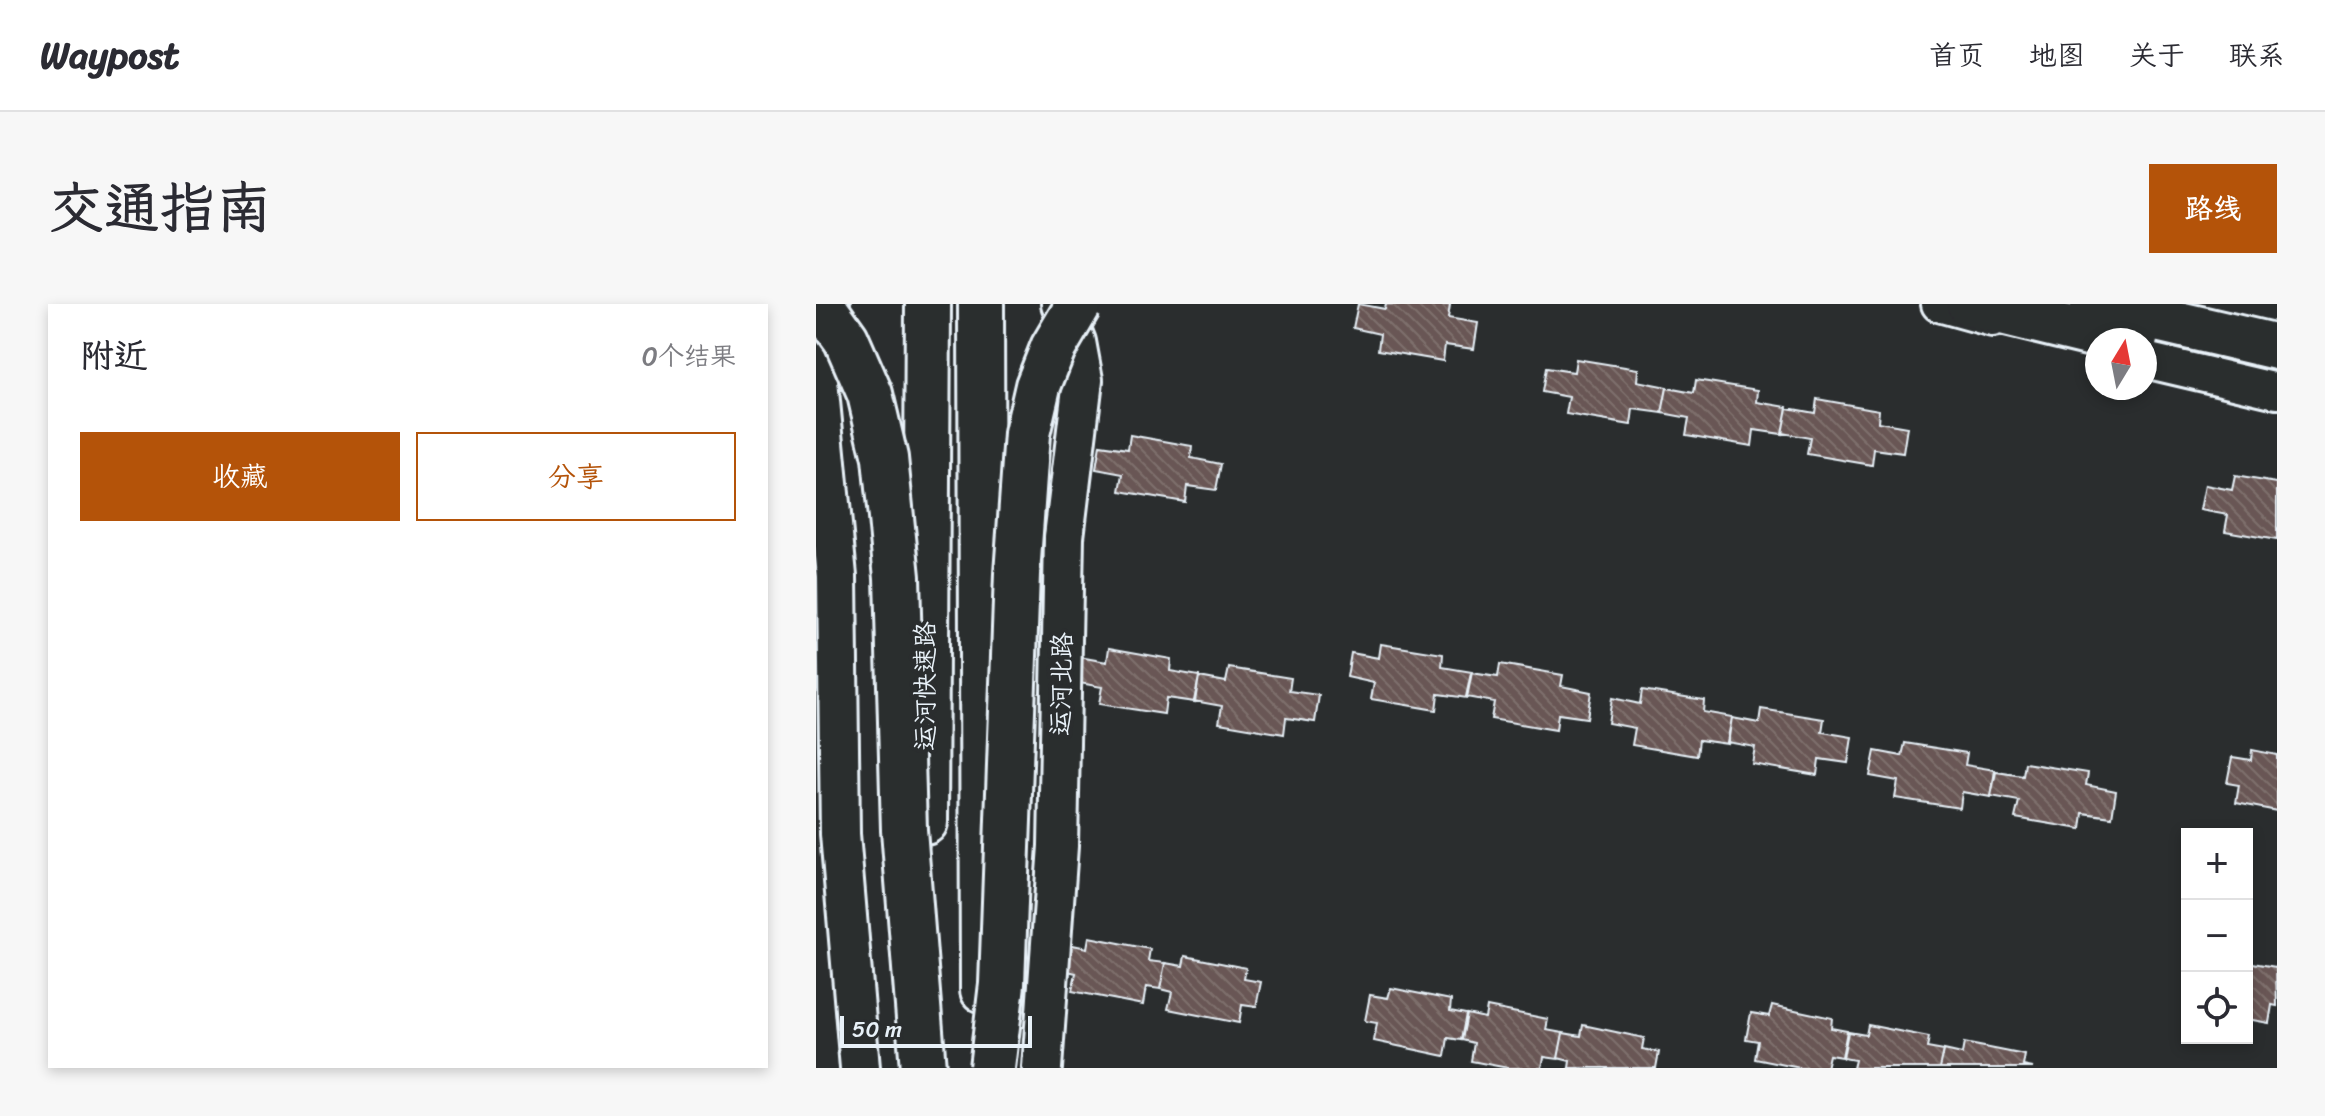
<!DOCTYPE html>
<html lang="zh">
<head>
<meta charset="utf-8">
<style>
  :root { --surface:#fff; --page:#f7f7f7; --text:#2b2b33; --muted:#7c7c81; --line:#e1e1e2; --accent:#b45309 }
  body { margin:0; font-family:Sriracha,"LXGW WenKai TC",sans-serif; background:var(--page); color:var(--text) }
  .controls { position:absolute; right:24px; bottom:24px; display:grid; overflow:hidden; border-radius:0px; box-shadow:0 4px 12px #0003 }
  .controls button { width:72px; height:72px; display:grid; place-items:center; padding:0; border:0; border-bottom:2px solid var(--line); background:var(--surface); color:var(--text); font:40px sans-serif }
  .compass { position:absolute; left:1269px; top:24px; width:72px; height:72px; border-radius:50%; background:var(--surface); box-shadow:0 4px 12px #0003; rotate:10deg }
  .scale { position:absolute; left:24px; bottom:20px; width:192px; box-sizing:border-box; padding-left:8px; border:4px solid #e8f1f8; border-top:0; font-size:22px; line-height:28px; white-space:nowrap; color:#e8f1f8; -webkit-text-stroke:6px #2a2d2e; paint-order:stroke }
  .list { margin:0; padding:0; list-style:none }
  h2 { display:flex; justify-content:space-between; align-items:center; height:104px; margin:0; padding:0 32px; font-size:34px }
  h2 small { font-size:26px; font-weight:400; color:var(--muted) }
  .actions { display:flex; gap:16px; padding:24px 32px }
  .actions a { flex:1; padding:18px 0; border:2px solid var(--accent); border-radius:0px; text-align:center; font-size:28px; color:var(--accent) }
  .actions .main { background:var(--accent); color:#fff }
  .icon { flex:none; width:44px; height:44px; fill:none; stroke:currentColor; stroke-width:2; stroke-linecap:round; stroke-linejoin:round }
  .map { position:relative; flex:none; width:1461px; height:764px; overflow:hidden; border-radius:0px }
  header { display:flex; align-items:center; gap:48px; box-sizing:border-box; height:112px; padding:0 40px; background:var(--surface); border-bottom:2px solid var(--line) }
  header strong { font-size:38px }
  nav { display:flex; gap:44px; margin-inline-start:auto; font-size:28px }
  .intro { display:flex; align-items:center; justify-content:space-between; box-sizing:border-box; height:192px; padding:0 48px }
  h1 { margin:0; font-size:56px }
  .button { padding:20px 36px; border-radius:0px; background:var(--accent); color:#fff; font-size:28px; font-weight:700 }
  main { display:flex; gap:48px; padding:0 48px }
  aside { flex:1; background:var(--surface); border-radius:0px; box-shadow:0 4px 12px #0003 }
  .map>svg:first-child { display:block }
  .building { fill:url(#building-back-hatch); stroke:#e8f1f8; stroke-width:2 }
  .lines { fill:none; stroke-linecap:round; stroke-linejoin:round }
  .secondary-casing { stroke:#e8f1f8; stroke-width:40 }
  .primary-casing { stroke:#e8f1f8; stroke-width:44 }
  .highway-casing { stroke:#e8f1f8; stroke-width:50 }
  .secondary { stroke:#2a2d2e; stroke-width:34 }
  .primary { stroke:#2a2d2e; stroke-width:38 }
  .highway { stroke:#2a2d2e; stroke-width:44 }
  .highway-bridge-casing { stroke:#e8f1f8; stroke-width:50; stroke-linecap:butt }
  .highway-bridge { stroke:#2a2d2e; stroke-width:44 }
  .labels { text-anchor:middle; stroke-width:8; stroke-linejoin:round; paint-order:stroke }
  .street-label { font-size:26px; fill:#e8f1f8; stroke:#2a2d2e }
</style>
</head>
<body>
<header>
<strong>Waypost</strong>
<nav><a>首页</a><a>地图</a><a>关于</a><a>联系</a></nav>
</header>
<div class="intro"><h1>交通指南</h1><a class="button">路线</a></div>
<main>
<aside>
<h2>附近<small>0个结果</small></h2>
<ul class="list">
</ul>
<div class="actions"><a class="main">收藏</a><a>分享</a></div>
</aside>
<div class="map">
<svg width="1461" height="764" viewBox="0 0 1461 764">
  <defs>
    <pattern id="building-back-hatch" width="6" height="6" patternUnits="userSpaceOnUse" patternTransform="scale(2)"><rect width="6" height="6" fill="#695754"/><path d="M-1 5l2 2M0 0l6 6M5-1l2 2" fill="none" stroke="#7e706d"/></pattern>
  </defs>
  <rect width="100%" height="100%" fill="#2a2d2e"/>
  <filter id="ink" filterUnits="userSpaceOnUse"><feTurbulence type="fractalNoise" baseFrequency=".0125" numOctaves="2"/><feDisplacementMap in="SourceGraphic" scale="16" xChannelSelector="R" yChannelSelector="G"/><feConvolveMatrix kernelMatrix="1 2 1 2 8 2 1 2 1" color-interpolation-filters="sRGB"/></filter>
  <g filter="url(#ink)">
    <path class="building" d="M542 0 569 5 570 0 634 1 632 14 662 19 658 45 629 41 627 57 562 46 564 30 537 24Z
      M760 55 822 65 821 77 851 83 846 109 817 105 815 121 750 110 753 93 726 88 730 64 758 68Z
      M880 76 942 86 941 98 971 103 966 130 938 126 936 142 870 131 873 114 846 109 851 84 878 89Z
      M1001 95 1063 106 1062 118 1091 123 1087 149 1058 145 1056 161 991 150 994 134 966 129 971 104 999 109Z
      M314 131 376 142 375 154 405 160 400 186 371 182 369 198 304 187 307 170 280 165 284 141 312 145Z
      M1419 172 1461 179V236L1409 227 1412 211 1384 206 1389 181 1416 186Z
      M565 340 627 350 626 363 656 368 651 394 622 390 620 406 555 395 558 379 531 373 535 349 563 354Z
      M293 344 355 355 354 367 383 372 379 398 350 394 348 410 283 400 286 383 258 378 263 353 291 358Z
      M684 360 747 371 745 382 775 388 771 414 742 410 740 426 675 415 678 398 650 393 655 369 682 373Z
      M413 364 475 374 473 387 503 391 499 418 470 414 468 430 403 419 406 402 378 397 383 373 410 378Z
      M826 386 888 396 887 408 916 413 912 440 883 436 881 452 816 441 819 424 792 419 796 394 824 400Z
      M945 405 1008 415 1006 428 1036 433 1032 459 1003 455 1001 471 936 460 939 443 911 438 916 414 943 419Z
      M1089 439 1151 449 1149 461 1179 466 1175 493 1146 488 1144 504 1079 494 1082 477 1054 472 1059 447 1086 452Z
      M1436 446 1461 451V507L1420 499 1423 481 1411 479 1416 453 1435 456Z
      M1209 459 1272 469 1270 481 1300 487 1296 513 1267 509 1265 525 1199 514 1203 497 1175 492 1180 468 1207 472Z
      M273 633 334 645 332 657 349 659 344 685 330 683 327 701 256 687 260 669 248 666 252 640 271 644Z
      M369 652 430 664 428 675 445 678 440 703 426 701 423 719 352 705 356 688 344 685 349 659 367 662Z
      M1431 658 1460 663 1461 702 1456 701 1453 719 1431 715Z
      M575 684 635 696 634 707 650 710 645 736 632 734 629 752 558 737 561 719 549 717 554 691 572 694Z
      M956 701 1016 714 1015 724 1031 727 1026 753 1013 751 1010 764H984L939 755 942 737 930 735 935 709 953 712Z
      M671 703 732 715 730 726 747 729 742 755 728 753 726 764H692L655 757 658 739 646 736 651 710 669 714Z
      M767 721 828 734 826 745 843 748 840 764H753L754 757 742 754 747 729 765 732Z
      M1052 721 1113 733 1111 744 1128 747 1124 764H1037L1039 756 1027 754 1032 728 1050 731Z
      M1148 739 1209 751 1207 762 1217 764H1124L1128 746 1146 750Z"/>
    <g class="lines">
      <g class="secondary-casing">
        <path id="secondary" d="M1123 0 1177 15
          M1329 56 1461 87"/>
      </g>
      <g class="primary-casing">
        <path id="primary" d="M14 0 5 34 2 77 21 272 24 530 44 764
          M226 764 242 542 248 233 267 76 260 38 245 0"/>
      </g>
      <g class="highway-casing">
        <path id="highway" d="M165 0 167 686
          M1153 0 1280 31 1319 35
          M1277 0 1461 43
          M109 518 112 0"/>
      </g>
      <use href="#secondary" class="secondary"/>
      <use href="#primary" class="primary"/>
      <use href="#highway" class="highway"/>
      <g class="highway-bridge-casing">
        <path id="highway-bridge" d="M5 0 30 35 54 90 69 154 81 273 88 526 107 764
          M176 764 186 680 201 270 211 130 222 82 237 44 263 0"/>
      </g>
      <use href="#highway-bridge" class="highway-bridge"/>
    </g>
  </g>
  <g class="labels">
    <g class="street-label">
      <text transform="translate(245 380) rotate(-89)" y="9">运河北路</text>
      <text transform="translate(109 382) rotate(-90)" y="9">运河快速路</text>
    </g>
  </g>
</svg>
<div class="controls">
<button>+</button>
<button>−</button>
<button><svg class="icon" aria-label="locate" viewBox="0 0 24 24"><circle cx="12" cy="12" r="6"/><path d="M12 2v4M12 18v4M2 12h4M18 12h4"/></svg></button>
</div>
<svg class="compass" viewBox="-18 -18 36 36"><path d="M0-13l5 13h-10z" fill="#e53935"/><path d="M0 13l5-13h-10z" fill="#7c7c81"/></svg>
<div class="scale">50 m</div>
</div>
</main>
</body>
</html>
